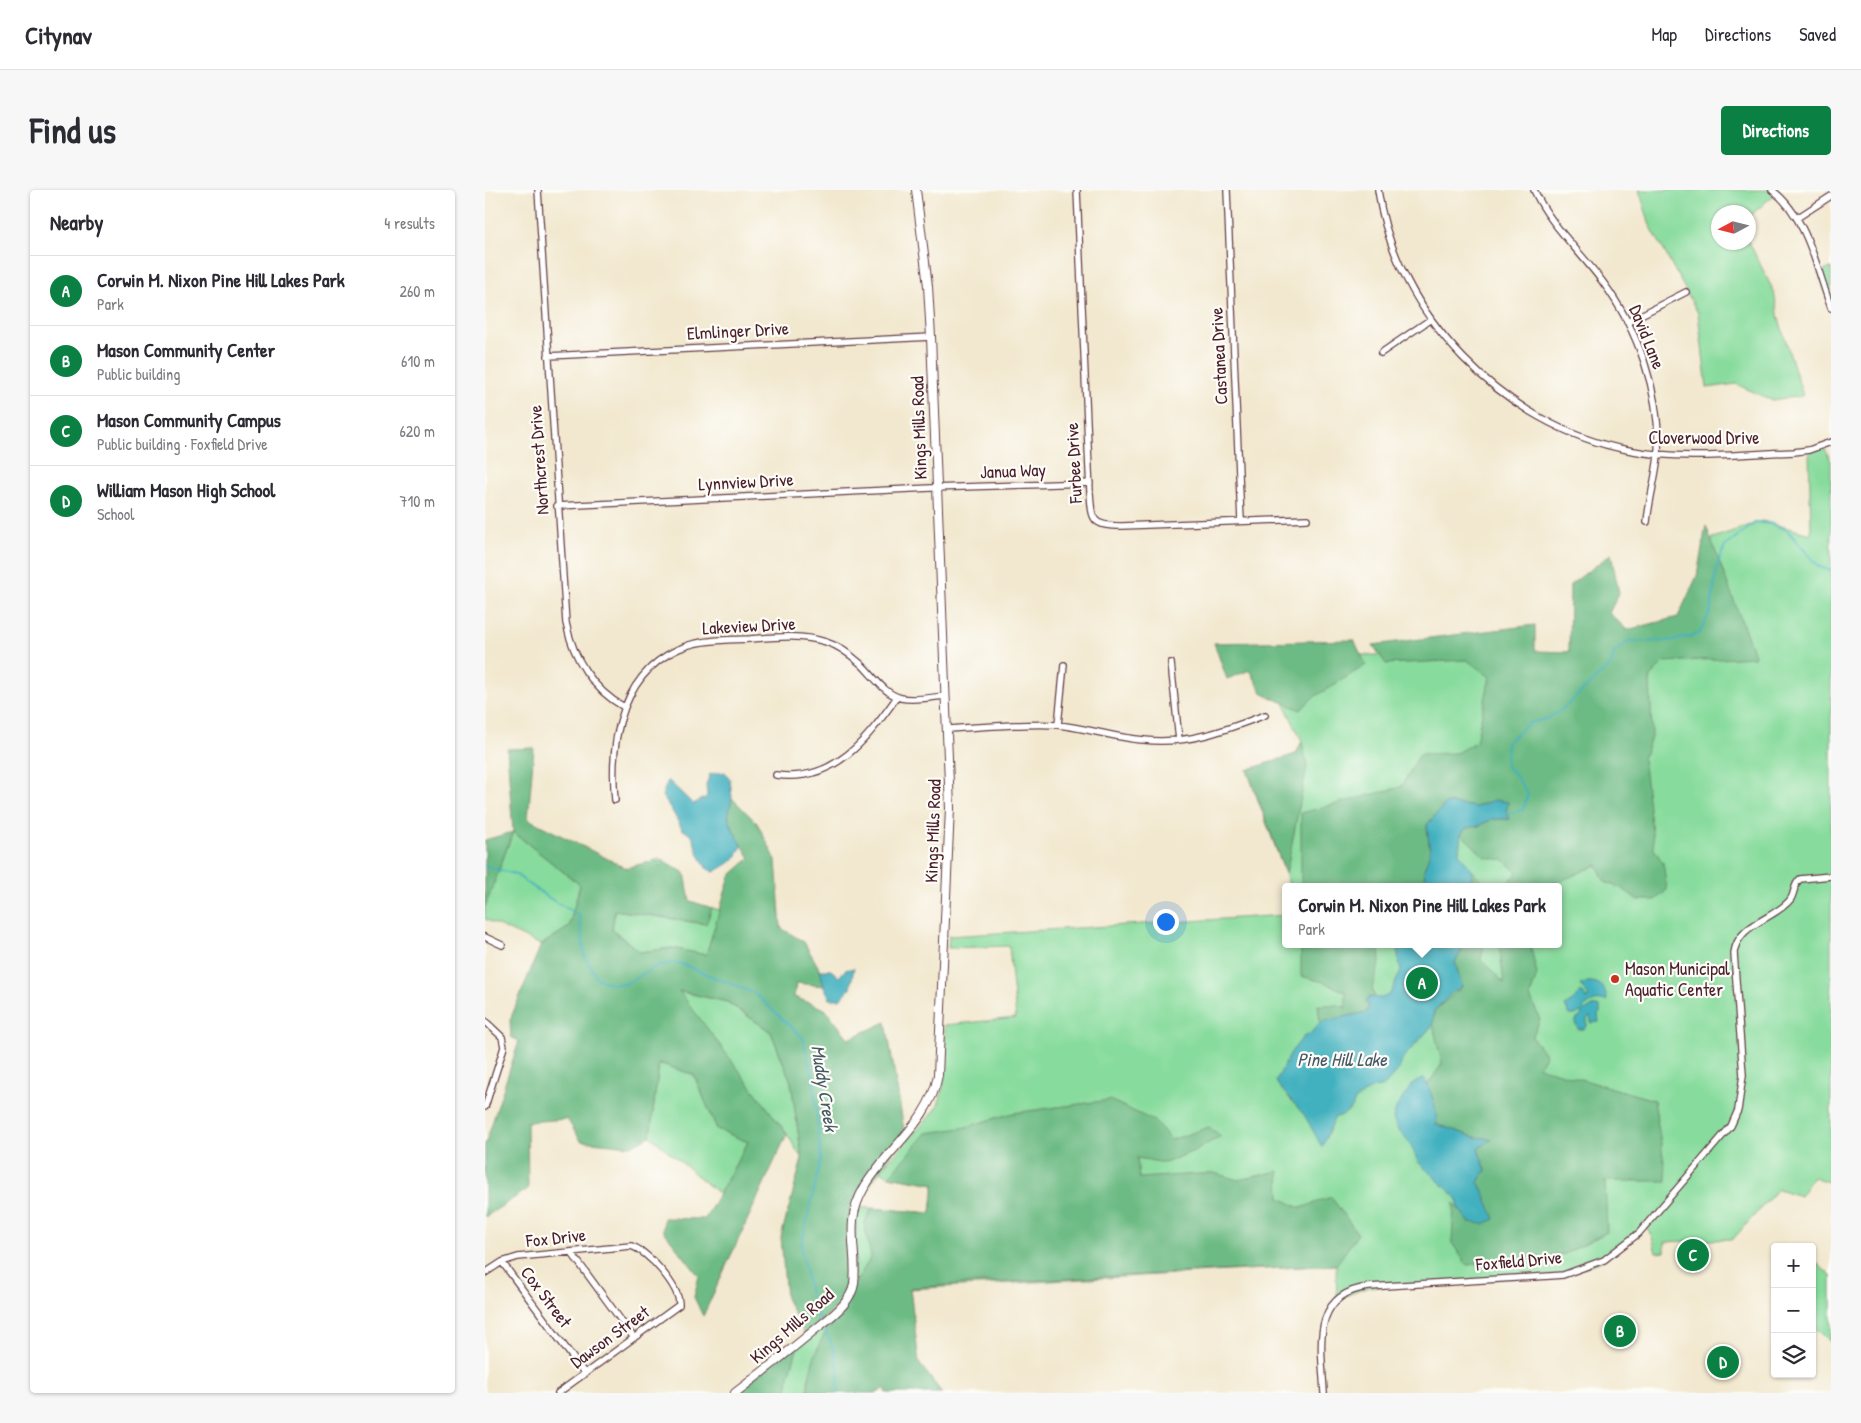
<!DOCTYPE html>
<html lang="en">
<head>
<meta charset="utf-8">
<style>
  :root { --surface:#fff; --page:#f7f7f7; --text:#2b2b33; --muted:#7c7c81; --line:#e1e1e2; --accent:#0b8043 }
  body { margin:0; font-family:"Patrick Hand",sans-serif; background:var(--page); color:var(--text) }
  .controls { position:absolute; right:15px; bottom:15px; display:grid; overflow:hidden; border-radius:5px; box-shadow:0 1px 4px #0004 }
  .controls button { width:45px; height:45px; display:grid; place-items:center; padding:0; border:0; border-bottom:1px solid var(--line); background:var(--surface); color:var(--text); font:25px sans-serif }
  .compass { position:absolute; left:1226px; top:15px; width:45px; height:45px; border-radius:50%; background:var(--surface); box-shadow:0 1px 4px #0004; rotate:263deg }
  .you { position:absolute; left:680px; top:731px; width:18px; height:18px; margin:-12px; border:4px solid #fff; border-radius:50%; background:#1a73e8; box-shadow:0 0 0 8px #1a73e833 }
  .badge { display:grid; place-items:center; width:32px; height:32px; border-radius:50%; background:var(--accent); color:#fff; font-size:16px; font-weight:700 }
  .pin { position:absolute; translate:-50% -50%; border:2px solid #fff; box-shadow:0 1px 5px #0006 }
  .popup { position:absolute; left:797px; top:693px; width:280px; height:65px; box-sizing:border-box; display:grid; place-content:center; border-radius:5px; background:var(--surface); filter:drop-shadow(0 1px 4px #0005); font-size:16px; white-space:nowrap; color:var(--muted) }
  .popup b { font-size:19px; color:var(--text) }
  .popup::after { content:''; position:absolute; left:50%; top:100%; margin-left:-10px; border:10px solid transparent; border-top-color:var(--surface) }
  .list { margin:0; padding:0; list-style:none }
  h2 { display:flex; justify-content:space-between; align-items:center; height:65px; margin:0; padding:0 20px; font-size:21px }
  h2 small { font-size:16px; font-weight:400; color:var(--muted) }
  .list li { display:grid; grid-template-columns:32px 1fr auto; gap:15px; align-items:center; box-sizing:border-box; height:70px; padding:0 20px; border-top:1px solid var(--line) }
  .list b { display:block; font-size:19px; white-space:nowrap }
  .list p { margin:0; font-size:16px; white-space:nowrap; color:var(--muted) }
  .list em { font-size:16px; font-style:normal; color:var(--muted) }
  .icon { flex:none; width:28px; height:28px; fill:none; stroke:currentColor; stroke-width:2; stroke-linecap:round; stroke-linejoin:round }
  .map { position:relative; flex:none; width:1346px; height:1203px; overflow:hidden; border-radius:5px }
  header { display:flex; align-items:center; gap:30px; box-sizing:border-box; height:70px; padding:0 25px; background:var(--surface); border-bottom:1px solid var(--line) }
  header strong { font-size:24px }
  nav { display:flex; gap:28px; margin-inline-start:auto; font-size:18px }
  .intro { display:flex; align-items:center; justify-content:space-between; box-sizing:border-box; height:120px; padding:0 30px }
  h1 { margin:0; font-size:35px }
  .button { padding:12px 22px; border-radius:5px; background:var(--accent); color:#fff; font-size:18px; font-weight:700 }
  main { display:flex; gap:30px; padding:0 30px }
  aside { flex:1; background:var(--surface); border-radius:5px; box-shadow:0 1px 4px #0004 }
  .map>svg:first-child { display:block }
  .green { fill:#87db9c; stroke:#687d64 }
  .forest { fill:#6dbb84; stroke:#5c6d58 }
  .water { fill:#43b1bf; stroke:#466875 }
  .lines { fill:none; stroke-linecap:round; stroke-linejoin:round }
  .stream { stroke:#43b1bf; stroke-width:2 }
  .street-casing { stroke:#633d44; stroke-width:8 }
  .secondary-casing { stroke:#633d44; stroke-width:10 }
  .street { stroke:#fff; stroke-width:5.5 }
  .secondary { stroke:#fff; stroke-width:8 }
  .poi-dot { fill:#c8321e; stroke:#fdfcf7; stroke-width:2 }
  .labels { text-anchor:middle; stroke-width:4.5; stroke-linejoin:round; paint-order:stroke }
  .street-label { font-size:18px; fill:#4a1f2b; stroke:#fdfcf7 }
  .poi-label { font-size:18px; fill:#4a1f2b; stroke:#fdfcf7; text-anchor:start }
  .water-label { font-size:19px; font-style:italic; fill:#475966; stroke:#fdfcf7 }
</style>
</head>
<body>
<header>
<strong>Citynav</strong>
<nav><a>Map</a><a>Directions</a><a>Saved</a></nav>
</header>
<div class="intro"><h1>Find us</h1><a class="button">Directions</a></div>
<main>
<aside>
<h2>Nearby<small>4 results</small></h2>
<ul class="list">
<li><span class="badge">A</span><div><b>Corwin M. Nixon Pine Hill Lakes Park</b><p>Park</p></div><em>260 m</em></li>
<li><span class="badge">B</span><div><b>Mason Community Center</b><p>Public building</p></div><em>610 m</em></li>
<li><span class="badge">C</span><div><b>Mason Community Campus</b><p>Public building · Foxfield Drive</p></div><em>620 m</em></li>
<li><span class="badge">D</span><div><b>William Mason High School</b><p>School</p></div><em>710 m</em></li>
</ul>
</aside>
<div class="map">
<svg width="1346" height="1203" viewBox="0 0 1346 1203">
  <rect width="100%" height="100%" fill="#fdfcf7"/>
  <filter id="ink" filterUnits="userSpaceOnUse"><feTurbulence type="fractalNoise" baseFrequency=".02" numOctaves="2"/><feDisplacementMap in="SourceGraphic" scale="10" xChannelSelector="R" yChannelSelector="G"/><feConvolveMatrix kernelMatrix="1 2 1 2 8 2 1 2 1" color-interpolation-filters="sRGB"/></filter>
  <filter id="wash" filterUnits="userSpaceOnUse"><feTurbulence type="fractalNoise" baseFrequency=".0096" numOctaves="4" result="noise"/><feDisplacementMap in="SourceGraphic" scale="20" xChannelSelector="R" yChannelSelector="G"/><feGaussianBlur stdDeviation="1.12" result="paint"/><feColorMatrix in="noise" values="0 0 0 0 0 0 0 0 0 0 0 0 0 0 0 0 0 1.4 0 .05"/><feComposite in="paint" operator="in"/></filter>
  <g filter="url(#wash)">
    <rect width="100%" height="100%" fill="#f2e8cf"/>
    <path class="green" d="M1154 0H1287L1291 3 1264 27V22H1234V52H1264L1289 102 1294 129 1318 206 1286 210 1251 194 1222 198 1213 123 1165 35Z
      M1346 78V118L1334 83Z
      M1338 255 1346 271V993L1328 987 1315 1006 1293 999 1248 1049 1180 1052V1062L1171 1063 1167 1047 1161 1036 1119 1070 1078 1085 884 1097 852 1109 851 1075 370 1102 371 1017 446 1023 449 994 404 986 395 981 452 918 457 903 460 881V835L531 828 524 756 463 758 464 746 801 725V754H1073V697H805L762 580 811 564 817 551 802 520 781 464 1159 468 1189 466 1228 348 1277 331 1326 344 1324 260Z
      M28 642 95 695 84 737 56 755 0 729V717Z
      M227 718 235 720 221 765 187 758 155 762 127 739 130 720 220 734Z
      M193 801 242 812 286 842 306 892 317 969 302 944Z
      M174 873 209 885 232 939 263 952 234 1004 165 946Z
      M1327 1069 1346 1086V1152L1327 1135Z
      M352 1121 323 1189V1203H302L304 1185 314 1153Z"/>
    <path class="forest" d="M1221 336 1270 467 1179 472 1165 487 1167 546 1158 568 1169 659 1178 673 1182 700 1170 710H1153L1138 699 1120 692 1112 675 1062 697H1019L1032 683 1019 670 1000 667 976 644 981 638 993 636 1007 629H1025L1009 610 991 617 961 613 942 635 945 663 939 680 941 694 939 697H816V623L916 597 935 564 971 563 991 552 1005 487 982 470 901 474 888 455 1050 435V461L1084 462 1085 395 1126 364 1134 403 1124 423 1142 440 1193 427 1212 386Z
      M869 450 881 475 826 509 816 520 778 504 765 480 742 489 729 453Z
      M817 551 822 576 801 684 762 580 811 564Z
      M49 558 43 629 141 678 175 669 200 683 205 711 227 718 221 734 130 720 127 740 155 762 187 758 221 765 245 686 265 668 249 642 243 626 247 608 272 633 291 670 296 738 319 752 335 780 339 796 311 793 309 807 340 819 364 849 401 832 420 946 372 1013 368 1097 386 1067 379 1034 387 1018 446 1023 449 994 404 986 441 943 477 938 528 923 625 910 671 932 686 950 724 937 736 946 711 960 680 973 652 968 654 988 729 983 753 990 794 981 795 1008 816 1018 846 1007 873 1044 851 1075 480 1094 425 1098 434 1173 457 1203H402L400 1198 392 1203H323C323 1165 345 1133 365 1102L321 1147 301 1108 296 1047 317 969 306 892 286 842 243 812 194 801 302 944 218 1126 209 1107 214 1086 178 1040 179 1028 220 1029 263 952 232 939 209 885 174 873 165 946 146 956 96 951 82 929 42 932 43 999 0 1027V955L34 851 26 847 25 830 56 755 84 737 95 695 28 642 0 717V650L28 642 22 559Z
      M987 680 1002 697H987Z
      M816 754H885L894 759 895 772 887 798 890 808 885 807 884 818 882 822 835 832 833 815H853L861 818V802L838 792 816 786Z
      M975 754H999L996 770 1019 793 1014 754H1048L1046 758 1052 784 1045 806 1055 830 1047 847 1061 865 1053 877 1169 910 1182 991H1120L1122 1042 1080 1064 982 1075 967 1053 969 1013 982 1029 1002 1010 993 992 1001 980 993 959 1006 949 989 947 950 934C953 917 945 910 943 894L957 874 948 835 949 821 977 797 970 772 977 761Z
      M314 1153 304 1185 302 1203H248Z"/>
    <path class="water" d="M240 582 245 589 247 608 243 626 249 642 257 654C254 669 242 675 229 682L221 678 213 663 207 646 197 639 186 619 177 606 183 590 208 614 222 607 221 595 225 584Z
      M1009 610 1023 612 1021 622 1025 629H1007L993 636 981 638 976 644 974 663 987 680V697H939L941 694 939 680 945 663 942 635 961 613 991 617Z
      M913 754H975L977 761 970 772 977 797 968 802 949 821 948 835 918 868 914 879 899 896 886 899 870 910 867 918 857 926 850 927 837 957 820 926 793 895 791 891 807 861 818 847 825 844 835 832 882 822 884 817 881 810 885 807 897 808 905 804 916 781 913 766Z
      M369 778 365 799 355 809H345L339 796 335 780H346L354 787 360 780Z
      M1103 792C1115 791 1122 799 1122 811 1112 809 1104 812 1098 819L1100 821 1106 817 1113 816 1115 817V823L1113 825 1114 832 1106 833 1105 826 1102 829V836L1099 839H1093L1090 833 1091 830 1096 826 1097 821 1090 825H1085L1080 816 1089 810 1094 803H1098L1102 809 1104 808 1103 805 1095 795Z
      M939 889C943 893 950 914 951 921 952 925 951 930 951 934L989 947 1007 949 993 959 1001 980 993 992 998 1001 1010 1029 998 1034 984 1032 974 1019 972 1008 933 972 926 955 913 940 908 929 912 916 920 905 928 893Z"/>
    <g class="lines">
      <path class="stream" d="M1020 623 1038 620 1043 604 1029 583 1021 576 1022 552 1044 533 1061 529 1075 521 1126 475 1129 463 1144 451C1170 452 1190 453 1215 443L1226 420 1232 376 1240 356 1271 332 1287 334 1302 340 1334 377 1346 380
        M0 676 30 684 64 708 94 725 97 745 99 765 112 788 126 794H140L172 776 191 772 269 803 318 848 328 888 336 969 316 1057 327 1115 336 1132
        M338 1136C351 1159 355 1177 353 1203"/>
    </g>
  </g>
  <g filter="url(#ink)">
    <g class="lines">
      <g class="street-casing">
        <path id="street" d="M53 0 81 433C88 468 108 500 139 517
          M592 0 605 302C607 330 606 336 637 336L822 329
          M742 0 756 331
          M893 0C910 124 1020 237 1143 260 1197 271 1254 264 1309 262L1324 260 1346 252
          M1049 0C1065 35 1094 60 1117 91 1153 139 1176 204 1173 265 1171 287 1164 310 1162 332
          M1287 0C1322 26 1332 79 1346 118
          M1312 28 1346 6
          M1142 132 1201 102
          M896 163 946 129
          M63 166 446 147
          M72 316 446 298 605 293
          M686 473 694 550
          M573 535 579 475
          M463 539C499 537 537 533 573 535 602 538 630 548 659 550 702 555 741 540 780 525
          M291 585C350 593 382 549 412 507
          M130 610C124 549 137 477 204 455 224 449 245 450 265 449 290 447 316 444 341 452 354 456 365 464 376 474 388 485 399 504 416 508 430 511 447 507 461 506
          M0 747 17 755
          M0 831 17 847 19 857 0 917
          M86 1062 149 1148
          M17 1072 100 1184
          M0 1083 17 1072 33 1067 146 1056C162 1060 195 1097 194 1115L73 1203
          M839 1203C837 1159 824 1104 884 1097L1065 1086 1078 1085 1119 1070 1154 1043 1246 936 1253 920 1258 885 1249 763C1253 733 1289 730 1305 710 1310 704 1308 695 1315 689L1346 686"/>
      </g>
      <g class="secondary-casing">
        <path id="secondary" d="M250 1203C276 1183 302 1163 327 1142 338 1133 350 1125 359 1114 363 1109 368 1101 369 1094 373 1058 358 1034 379 998 402 958 445 932 453 885L465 618 446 147 443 96 431 0"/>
      </g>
      <use href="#street" class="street"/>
      <use href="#secondary" class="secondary"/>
    </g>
  </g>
  <circle class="poi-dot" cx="1130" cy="789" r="5"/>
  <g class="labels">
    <g class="street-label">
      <text transform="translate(253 141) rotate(-3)" y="6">Elmlinger Drive</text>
      <text transform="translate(1162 147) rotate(68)" y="6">David Lane</text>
      <text transform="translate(734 166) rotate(-93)" y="6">Castanea Drive</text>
      <text transform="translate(434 238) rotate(-92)" y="6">Kings Mills Road</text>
      <text x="1219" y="254">Cloverwood Drive</text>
      <text transform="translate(54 270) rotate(-94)" y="6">Northcrest Drive</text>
      <text transform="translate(589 273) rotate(-93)" y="6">Furbee Drive</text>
      <text transform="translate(528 281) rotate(-2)" y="6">Janua Way</text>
      <text transform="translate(261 292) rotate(-3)" y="6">Lynnview Drive</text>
      <text transform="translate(264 436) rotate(-3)" y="6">Lakeview Drive</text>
      <text transform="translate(448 641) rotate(-88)" y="6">Kings Mills Road</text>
      <text transform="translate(71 1048) rotate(-6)" y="6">Fox Drive</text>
      <text transform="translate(1034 1071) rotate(-5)" y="6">Foxfield Drive</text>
      <text transform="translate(61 1107) rotate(53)" y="6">Cox Street</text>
      <text transform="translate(307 1136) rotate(-41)" y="6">Kings Mills Road</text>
      <text transform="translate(125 1147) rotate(-36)" y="6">Dawson Street</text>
    </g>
    <g class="poi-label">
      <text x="1140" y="785">Mason Municipal<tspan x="1140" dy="21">Aquatic Center</tspan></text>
    </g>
    <g class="water-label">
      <text x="857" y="876">Pine Hill Lake</text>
      <text transform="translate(340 898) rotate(81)" y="7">Muddy Creek</text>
    </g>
  </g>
</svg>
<div class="controls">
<button>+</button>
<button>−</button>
<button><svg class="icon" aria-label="layers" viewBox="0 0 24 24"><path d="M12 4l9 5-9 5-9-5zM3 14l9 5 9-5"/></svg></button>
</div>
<svg class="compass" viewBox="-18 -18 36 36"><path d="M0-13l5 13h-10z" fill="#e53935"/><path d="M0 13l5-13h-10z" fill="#7c7c81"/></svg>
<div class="you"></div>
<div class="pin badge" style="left:937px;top:793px">A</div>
<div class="popup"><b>Corwin M. Nixon Pine Hill Lakes Park</b>Park</div>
<div class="pin badge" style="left:1135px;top:1141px">B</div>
<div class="pin badge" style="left:1208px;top:1065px">C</div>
<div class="pin badge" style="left:1238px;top:1172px">D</div>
</div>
</main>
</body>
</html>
